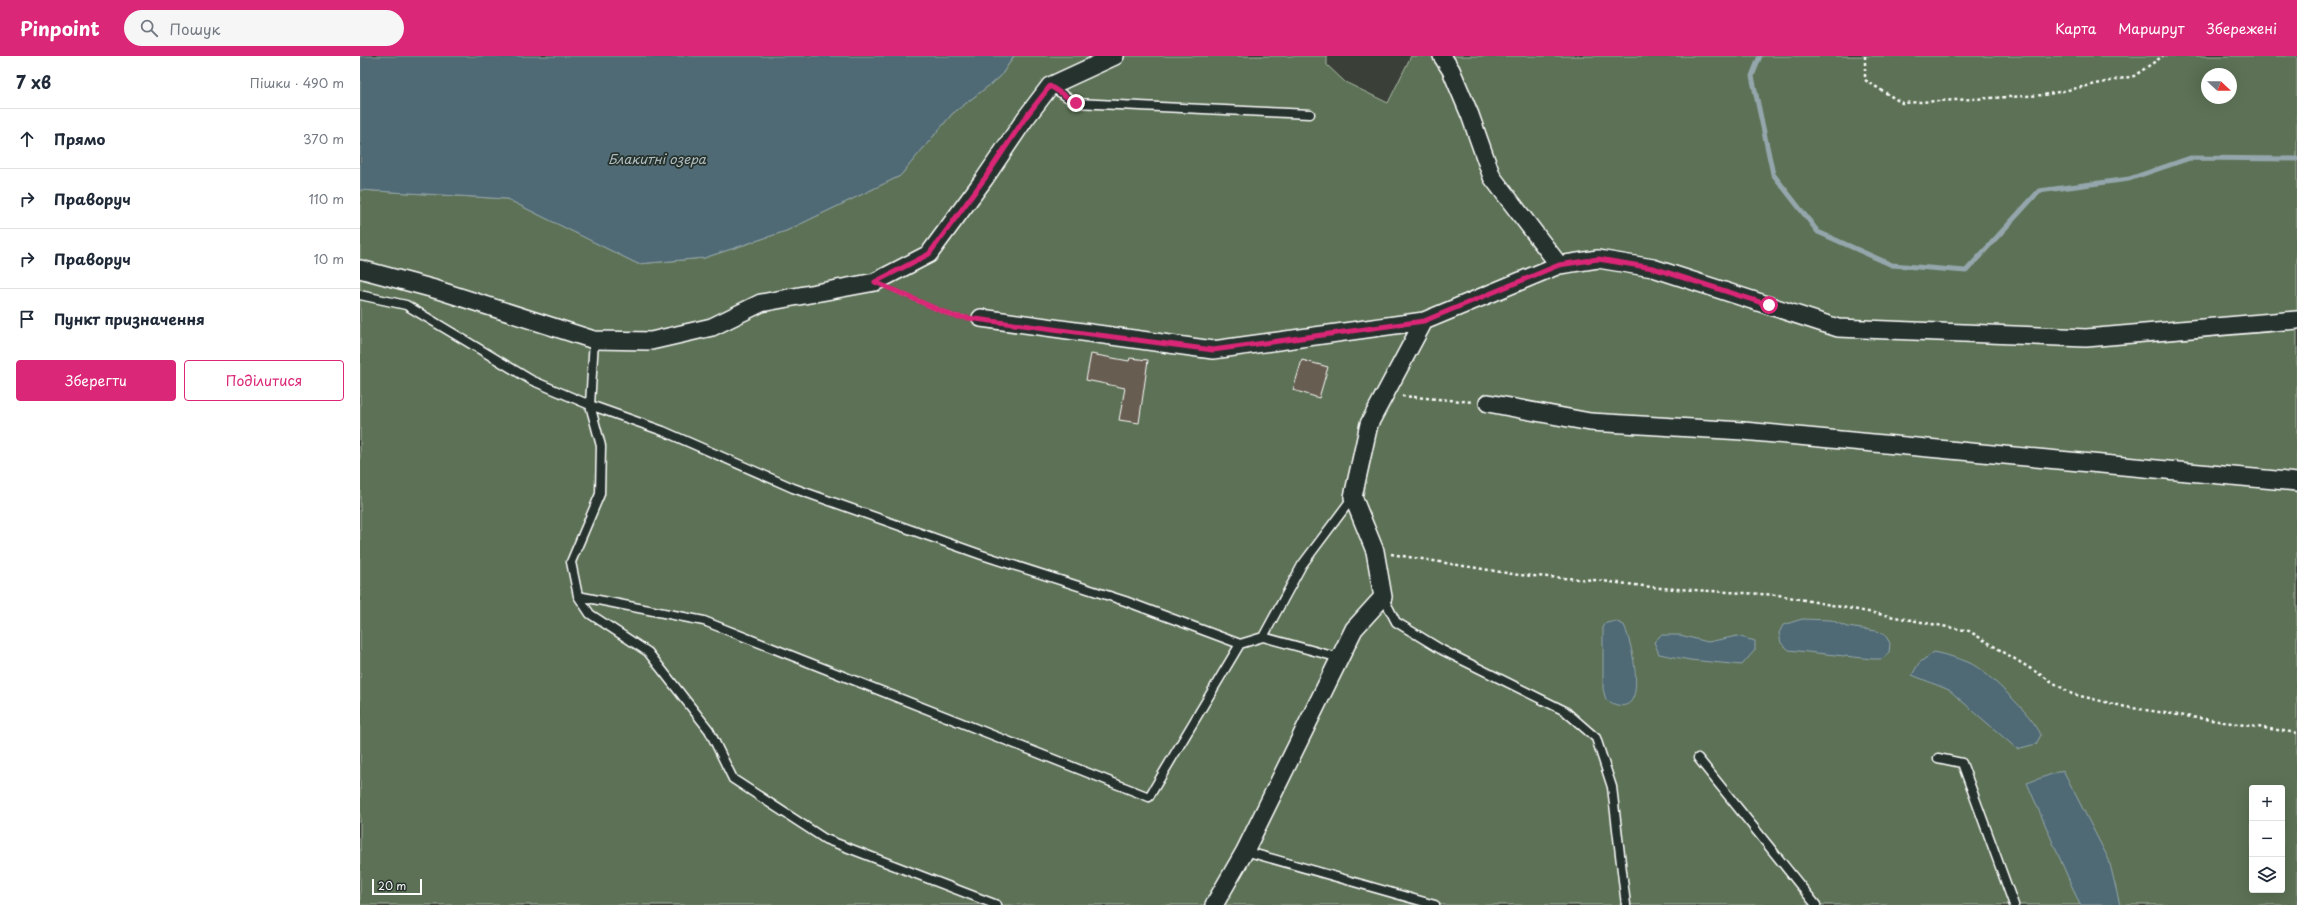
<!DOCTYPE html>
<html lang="uk">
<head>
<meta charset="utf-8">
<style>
  :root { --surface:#fff; --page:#f6f6f7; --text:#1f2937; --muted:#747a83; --line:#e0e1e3; --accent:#db2777 }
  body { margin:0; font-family:"Playpen Sans",sans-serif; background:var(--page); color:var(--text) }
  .controls { position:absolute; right:12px; bottom:12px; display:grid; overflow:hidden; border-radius:4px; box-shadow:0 4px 16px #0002 }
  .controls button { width:36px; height:36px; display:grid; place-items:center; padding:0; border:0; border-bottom:1px solid var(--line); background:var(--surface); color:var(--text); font:20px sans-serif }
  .compass { position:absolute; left:1841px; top:12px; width:36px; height:36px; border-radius:50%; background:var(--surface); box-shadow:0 4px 16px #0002; rotate:112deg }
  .scale { position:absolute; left:12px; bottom:10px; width:50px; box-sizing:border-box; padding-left:4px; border:2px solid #fff; border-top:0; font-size:11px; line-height:14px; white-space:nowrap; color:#fff; -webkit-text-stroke:3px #26332d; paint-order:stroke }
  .stop { position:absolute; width:12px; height:12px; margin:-9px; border:3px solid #db2777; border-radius:50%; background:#fff }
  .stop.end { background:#db2777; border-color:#fff; box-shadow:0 1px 4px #0008 }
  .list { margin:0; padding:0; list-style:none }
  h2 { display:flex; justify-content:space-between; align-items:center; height:52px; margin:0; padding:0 16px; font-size:17px }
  h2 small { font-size:13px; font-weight:400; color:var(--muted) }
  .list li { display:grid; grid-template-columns:26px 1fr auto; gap:12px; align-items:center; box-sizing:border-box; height:60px; padding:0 16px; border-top:1px solid var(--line) }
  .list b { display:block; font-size:15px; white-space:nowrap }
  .list em { font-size:13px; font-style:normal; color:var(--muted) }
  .actions { display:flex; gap:8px; padding:12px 16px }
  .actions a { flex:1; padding:9px 0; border:1px solid var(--accent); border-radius:4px; text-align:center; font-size:14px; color:var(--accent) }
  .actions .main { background:var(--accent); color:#fff }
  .icon { flex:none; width:22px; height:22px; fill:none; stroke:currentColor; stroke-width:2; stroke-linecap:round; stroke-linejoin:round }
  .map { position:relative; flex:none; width:1937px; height:849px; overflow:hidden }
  header { display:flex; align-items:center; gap:24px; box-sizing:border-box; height:56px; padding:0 20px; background:var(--accent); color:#fff }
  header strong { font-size:19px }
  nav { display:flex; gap:22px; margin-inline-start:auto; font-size:14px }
  .search { width:280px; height:36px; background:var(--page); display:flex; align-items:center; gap:10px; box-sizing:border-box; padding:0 14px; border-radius:22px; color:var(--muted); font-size:15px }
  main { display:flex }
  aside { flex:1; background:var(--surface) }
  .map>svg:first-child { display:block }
  .green { fill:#5b7155; stroke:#adb8aa; fill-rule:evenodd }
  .water { fill:#4f6a75; stroke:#95a6ac }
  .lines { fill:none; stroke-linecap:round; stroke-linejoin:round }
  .stream { stroke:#95a6ac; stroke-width:5 }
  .building { fill:#675d51; stroke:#fff }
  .lane-casing { stroke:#fff; stroke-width:11 }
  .street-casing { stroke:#fff; stroke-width:20 }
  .path { stroke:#fff; stroke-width:2.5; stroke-dasharray:3 3; stroke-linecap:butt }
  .lane { stroke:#26332d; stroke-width:8 }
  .street { stroke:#26332d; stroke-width:17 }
  .route { stroke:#db2777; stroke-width:5 }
  .labels { text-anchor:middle; stroke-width:3.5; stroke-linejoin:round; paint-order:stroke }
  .water-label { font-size:13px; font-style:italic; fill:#b0bcc1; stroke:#26332d }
</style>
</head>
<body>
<header>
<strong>Pinpoint</strong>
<div class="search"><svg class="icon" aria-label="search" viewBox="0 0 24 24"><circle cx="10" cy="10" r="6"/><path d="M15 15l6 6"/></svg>Пошук</div>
<nav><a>Карта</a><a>Маршрут</a><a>Збережені</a></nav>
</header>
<main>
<aside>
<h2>7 хв<small>Пішки · 490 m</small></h2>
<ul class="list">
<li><svg class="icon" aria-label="ahead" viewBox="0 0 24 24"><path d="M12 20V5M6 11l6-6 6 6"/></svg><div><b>Прямо</b></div><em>370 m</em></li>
<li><svg class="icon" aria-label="right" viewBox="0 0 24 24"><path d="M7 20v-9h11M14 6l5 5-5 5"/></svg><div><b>Праворуч</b></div><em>110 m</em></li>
<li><svg class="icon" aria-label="right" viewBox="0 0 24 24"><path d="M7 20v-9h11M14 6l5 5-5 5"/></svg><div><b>Праворуч</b></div><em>10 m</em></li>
<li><svg class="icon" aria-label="arrive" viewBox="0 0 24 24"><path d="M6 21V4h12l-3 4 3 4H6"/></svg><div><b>Пункт призначення</b></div></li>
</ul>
<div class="actions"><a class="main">Зберегти</a><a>Поділитися</a></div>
</aside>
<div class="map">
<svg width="1937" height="849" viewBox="0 0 1937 849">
  <rect width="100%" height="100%" fill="#3a4038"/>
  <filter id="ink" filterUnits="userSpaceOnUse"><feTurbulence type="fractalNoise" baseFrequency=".025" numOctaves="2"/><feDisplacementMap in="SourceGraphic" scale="8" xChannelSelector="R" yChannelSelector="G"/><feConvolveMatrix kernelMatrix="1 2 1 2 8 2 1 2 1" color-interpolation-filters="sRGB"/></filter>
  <g filter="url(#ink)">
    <path class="green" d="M654 0H967V9L985 26 1028 47 1051 0H1937V849H0V134L147 143 278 208 344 202 426 175 540 120 592 58 640 21ZM1847 18H1871V42H1847ZM1892 732H1922V834H1892Z"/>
    <path class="water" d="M0 0H654L640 21 592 58 540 120 426 175 344 202 278 208 147 143 0 134Z
      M1442 563 1471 564 1487 571 1517 575 1525 579 1530 587 1529 597 1522 603H1512L1429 594 1421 587 1419 577 1423 569Z
      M1255 565 1264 569C1272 587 1293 672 1246 644L1243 633V568Z
      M1301 579H1320L1348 586 1377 580 1395 585V594L1382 609 1330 604 1299 598 1294 586Z
      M1574 596C1586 599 1599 602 1610 607 1627 615 1674 661 1681 679L1676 688 1657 693 1589 634 1552 619 1559 607Z
      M1703 714 1749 804 1760 849H1720L1667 727Z"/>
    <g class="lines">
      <path class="stream" d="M1400 0 1392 20 1413 118 1458 176 1532 209 1606 215 1679 135 1769 123 1830 102 1937 103"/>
    </g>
    <path class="building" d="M731 298 769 305 770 302 788 304 779 367 759 364 765 332 726 324Z
      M942 304 968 311 959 342 933 334Z"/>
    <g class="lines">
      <g class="lane-casing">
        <path id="lane" d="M690 30 716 47 950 58
          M0 239 46 249 171 324 230 349 303 375 433 432 622 499 765 545 880 588
          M234 284 230 349 241 390 240 438 211 506 218 540 230 558 288 596 349 674 373 723 465 783 637 849
          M218 540 344 565 789 741 880 588 903 581 980 602
          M1023 541 1036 566 1082 594 1205 655 1236 682 1252 731 1266 849
          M903 581 942 509 993 441
          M1338 702 1456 849
          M1578 702 1602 707 1654 849
          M885 795 1075 849"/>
      </g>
      <g class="street-casing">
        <path id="street" d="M1082 0 1091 14 1110 59 1132 121 1199 209
          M0 213 78 234 234 284 291 285 352 271 401 247 515 226 569 198 625 122 665 63 690 30 755 0
          M621 262 853 294 1064 265 1199 209 1238 203 1293 212 1478 272 1726 282 1937 264
          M1128 347 1230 366 1383 375 1937 426
          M854 849 885 795 994 573 1023 541 1015 495 993 441 1009 368 1064 265"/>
      </g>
      <path class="path" d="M1505 0V24L1542 47 1684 39 1774 20 1803 0
        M535 235 593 260 605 261
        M1042 340 1113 346
        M1031 498 1159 519 1234 524 1300 532 1418 539 1609 575 1712 638 1766 651 1937 677"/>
      <use href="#lane" class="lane"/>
      <use href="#street" class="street"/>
    </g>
  </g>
  <g class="lines" filter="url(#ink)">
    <path class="route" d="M716 47 690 30 665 62 625 122 569 198 515 226 593 260 853 294 1064 265 1199 209 1238 203 1293 212 1409 249"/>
  </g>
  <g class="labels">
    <g class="water-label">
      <text x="297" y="108">Блакитні озера</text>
    </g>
  </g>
</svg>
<div class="controls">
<button>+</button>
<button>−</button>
<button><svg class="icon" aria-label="layers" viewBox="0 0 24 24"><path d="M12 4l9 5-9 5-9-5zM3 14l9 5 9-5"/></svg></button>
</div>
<svg class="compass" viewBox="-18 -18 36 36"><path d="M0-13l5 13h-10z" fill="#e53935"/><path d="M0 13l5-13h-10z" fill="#747a83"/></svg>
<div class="scale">20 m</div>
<div class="stop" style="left:1409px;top:249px"></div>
<div class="stop end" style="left:716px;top:47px"></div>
</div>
</main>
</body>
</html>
